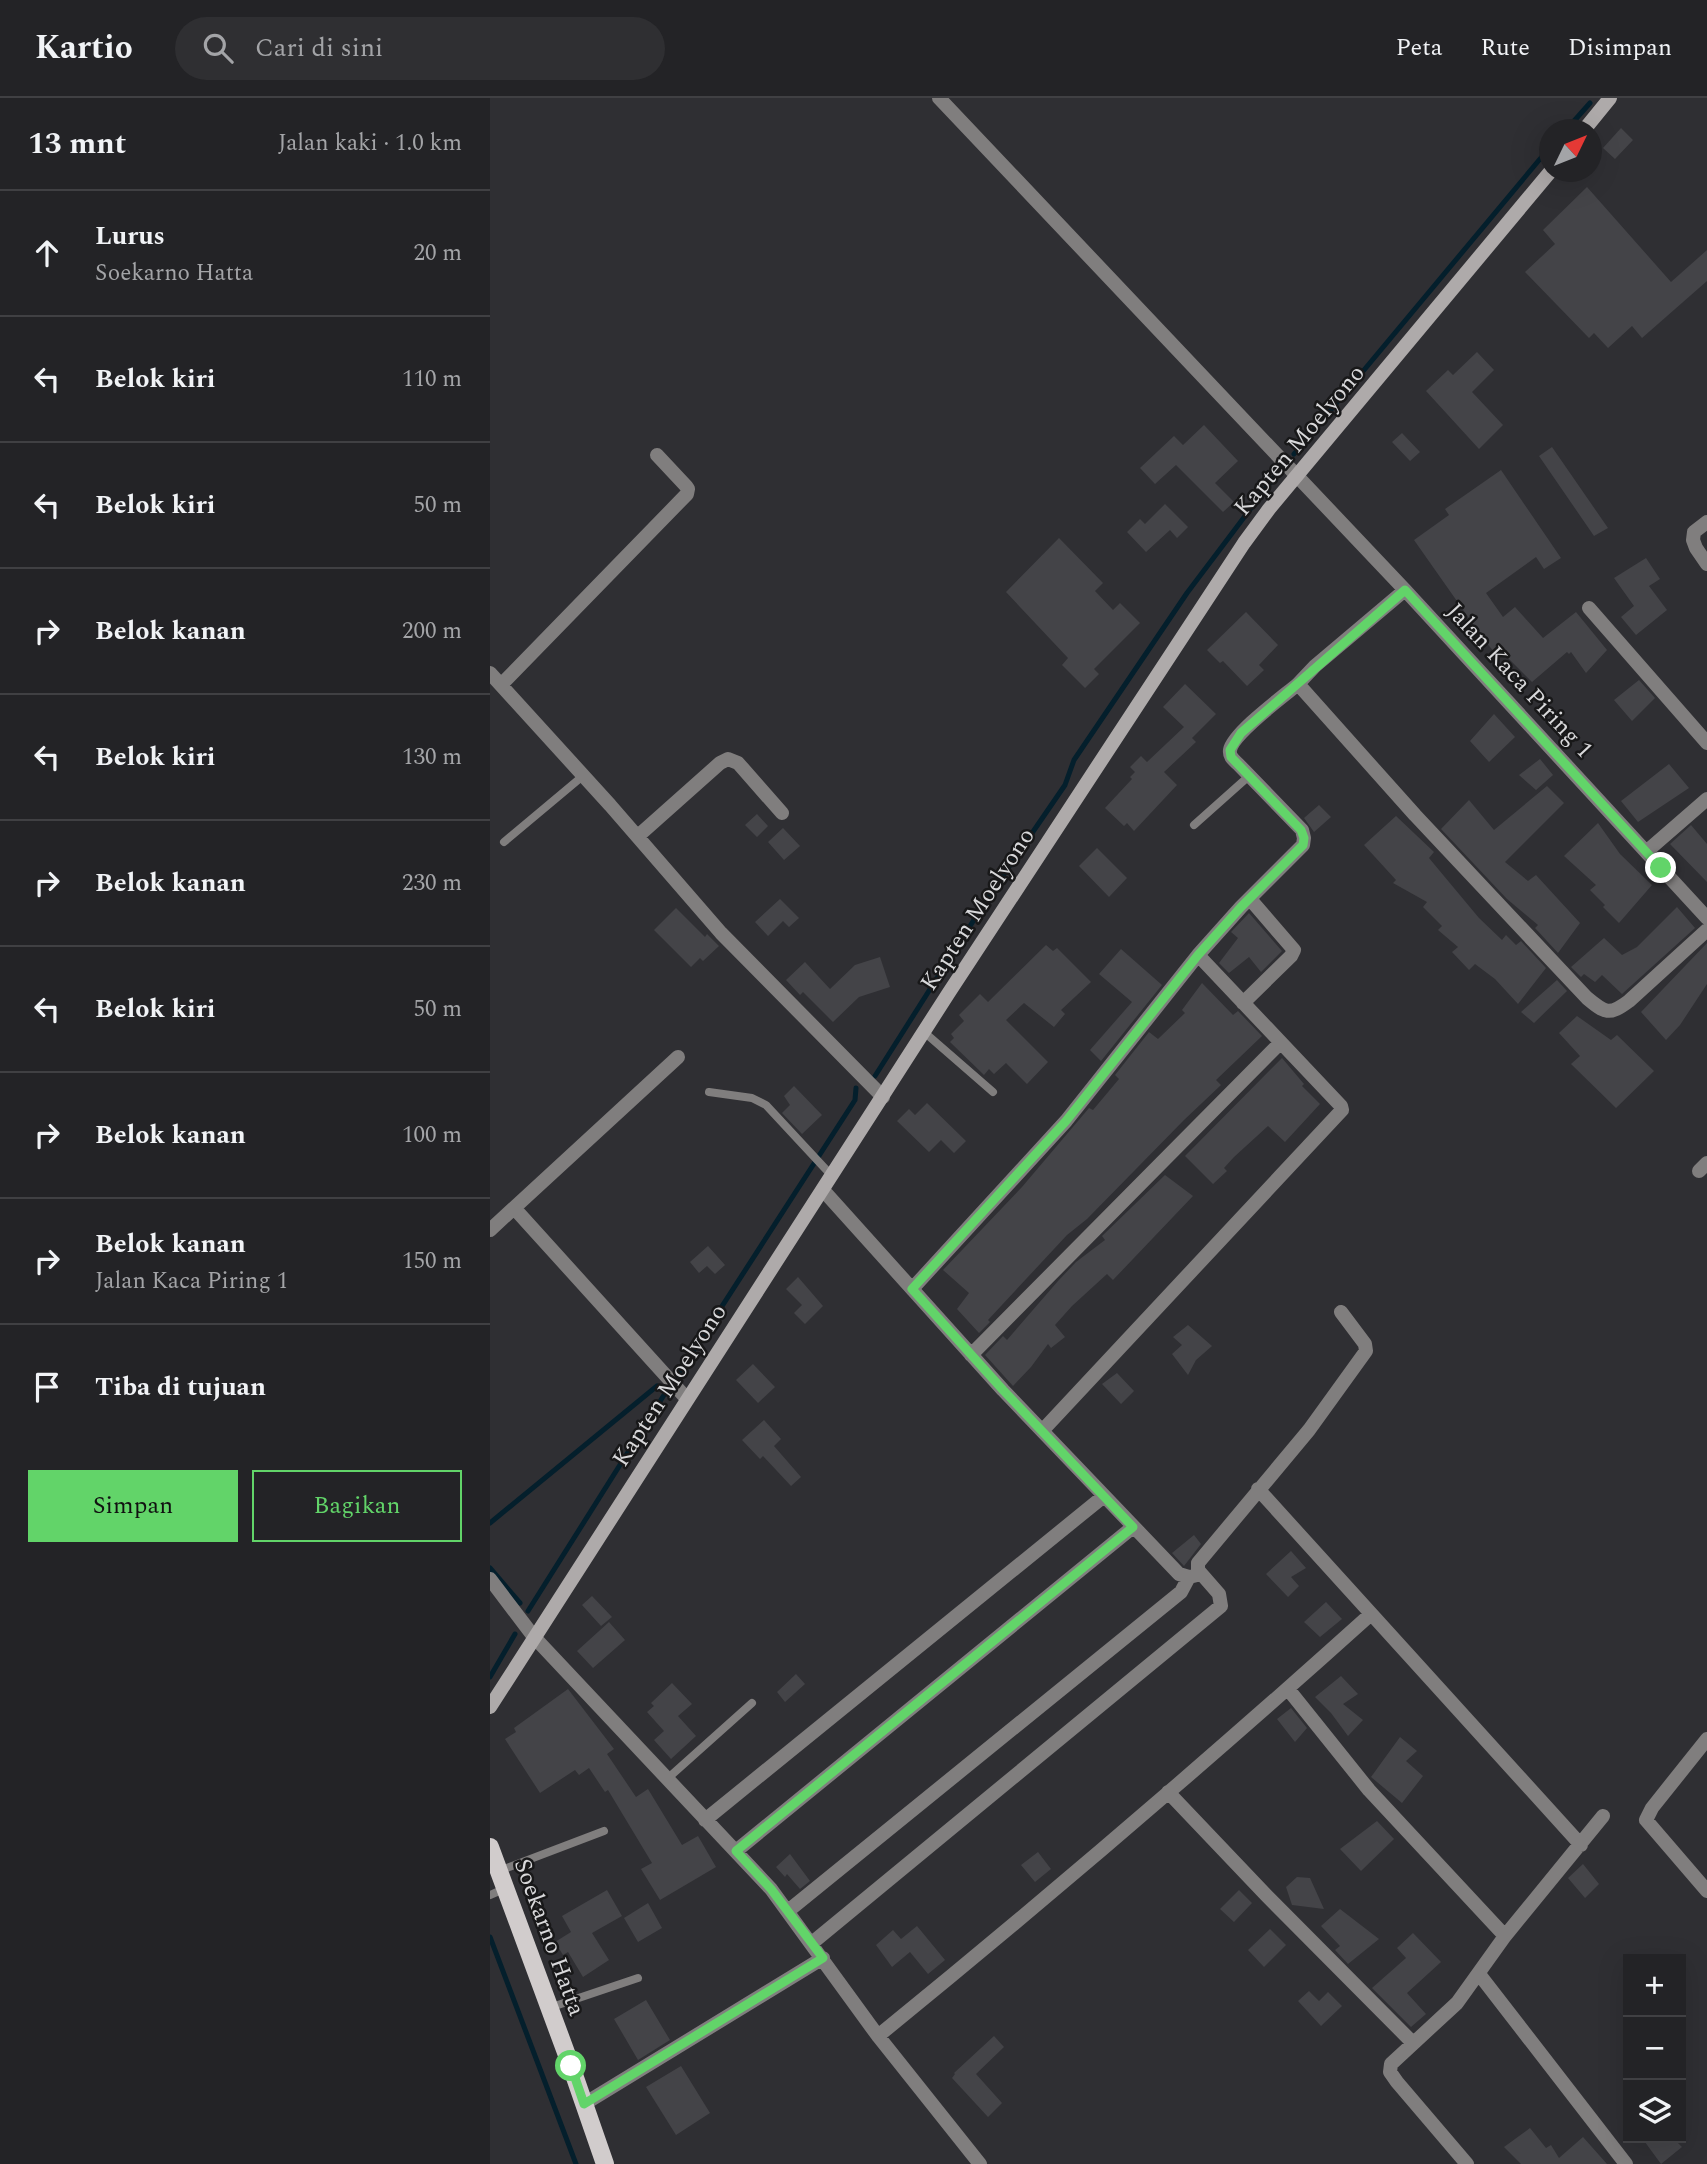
<!DOCTYPE html>
<html lang="id">
<head>
<meta charset="utf-8">
<style>
  :root { --surface:#232326; --page:#2f2f32; --text:#f1f3f6; --muted:#a3a4a7; --line:#404043; --accent:#62d469 }
  body { margin:0; font-family:Spectral,serif; background:var(--page); color:var(--text) }
  .controls { position:absolute; right:21px; bottom:21px; display:grid; overflow:hidden; border-radius:0px; box-shadow:0 7px 28px #0002 }
  .controls button { width:63px; height:63px; display:grid; place-items:center; padding:0; border:0; border-bottom:2px solid var(--line); background:var(--surface); color:var(--text); font:35px sans-serif }
  .compass { position:absolute; left:1049px; top:21px; width:63px; height:63px; border-radius:50%; background:var(--surface); box-shadow:0 7px 28px #0002; rotate:47deg }
  .stop { position:absolute; width:21px; height:21px; margin:-16px; border:5px solid #62d469; border-radius:50%; background:#fff }
  .stop.end { background:#62d469; border-color:#fff; box-shadow:0 2px 7px #0008 }
  .list { margin:0; padding:0; list-style:none }
  h2 { display:flex; justify-content:space-between; align-items:center; height:91px; margin:0; padding:0 28px; font-size:30px }
  h2 small { font-size:23px; font-weight:400; color:var(--muted) }
  .list li { display:grid; grid-template-columns:46px 1fr auto; gap:21px; align-items:center; box-sizing:border-box; height:126px; padding:0 28px; border-top:2px solid var(--line) }
  .list b { display:block; font-size:26px; white-space:nowrap }
  .list p { margin:0; font-size:23px; white-space:nowrap; color:var(--muted) }
  .list em { font-size:23px; font-style:normal; color:var(--muted) }
  .actions { display:flex; gap:14px; padding:21px 28px }
  .actions a { flex:1; padding:16px 0; border:2px solid var(--accent); border-radius:0px; text-align:center; font-size:24px; color:var(--accent) }
  .actions .main { background:var(--accent); color:#111 }
  .icon { flex:none; width:38px; height:38px; fill:none; stroke:currentColor; stroke-width:2; stroke-linecap:round; stroke-linejoin:round }
  .map { position:relative; flex:none; width:1217px; height:2066px; overflow:hidden }
  header { display:flex; align-items:center; gap:42px; box-sizing:border-box; height:98px; padding:0 35px; background:var(--surface); border-bottom:2px solid var(--line) }
  header strong { font-size:33px }
  nav { display:flex; gap:38px; margin-inline-start:auto; font-size:24px }
  .search { width:490px; height:63px; background:var(--page); display:flex; align-items:center; gap:18px; box-sizing:border-box; padding:0 24px; border-radius:38px; color:var(--muted); font-size:26px }
  main { display:flex }
  aside { flex:1; background:var(--surface) }
  .map>svg:first-child { display:block }
  .lines { fill:none; stroke-linecap:round; stroke-linejoin:round }
  .stream { stroke:#041f2c; stroke-width:5 }
  .building { fill:#444448 }
  .lane { stroke:#807e7e; stroke-width:8 }
  .street { stroke:#807e7e; stroke-width:14 }
  .secondary { stroke:#aeaaaa; stroke-width:14 }
  .primary { stroke:#d1cccc; stroke-width:18 }
  .route { stroke:#62d469; stroke-width:9 }
  .labels { text-anchor:middle; stroke-width:5; stroke-linejoin:round; paint-order:stroke }
  .street-label { font-size:24px; fill:#d8d8da; stroke:#181819 }
</style>
</head>
<body>
<header>
<strong>Kartio</strong>
<div class="search"><svg class="icon" aria-label="search" viewBox="0 0 24 24"><circle cx="10" cy="10" r="6"/><path d="M15 15l6 6"/></svg>Cari di sini</div>
<nav><a>Peta</a><a>Rute</a><a>Disimpan</a></nav>
</header>
<main>
<aside>
<h2>13 mnt<small>Jalan kaki · 1.0 km</small></h2>
<ul class="list">
<li><svg class="icon" aria-label="ahead" viewBox="0 0 24 24"><path d="M12 20V5M6 11l6-6 6 6"/></svg><div><b>Lurus</b><p>Soekarno Hatta</p></div><em>20 m</em></li>
<li><svg class="icon" aria-label="left" viewBox="0 0 24 24"><path d="M17 20v-9H6M10 6l-5 5 5 5"/></svg><div><b>Belok kiri</b></div><em>110 m</em></li>
<li><svg class="icon" aria-label="left" viewBox="0 0 24 24"><path d="M17 20v-9H6M10 6l-5 5 5 5"/></svg><div><b>Belok kiri</b></div><em>50 m</em></li>
<li><svg class="icon" aria-label="right" viewBox="0 0 24 24"><path d="M7 20v-9h11M14 6l5 5-5 5"/></svg><div><b>Belok kanan</b></div><em>200 m</em></li>
<li><svg class="icon" aria-label="left" viewBox="0 0 24 24"><path d="M17 20v-9H6M10 6l-5 5 5 5"/></svg><div><b>Belok kiri</b></div><em>130 m</em></li>
<li><svg class="icon" aria-label="right" viewBox="0 0 24 24"><path d="M7 20v-9h11M14 6l5 5-5 5"/></svg><div><b>Belok kanan</b></div><em>230 m</em></li>
<li><svg class="icon" aria-label="left" viewBox="0 0 24 24"><path d="M17 20v-9H6M10 6l-5 5 5 5"/></svg><div><b>Belok kiri</b></div><em>50 m</em></li>
<li><svg class="icon" aria-label="right" viewBox="0 0 24 24"><path d="M7 20v-9h11M14 6l5 5-5 5"/></svg><div><b>Belok kanan</b></div><em>100 m</em></li>
<li><svg class="icon" aria-label="right" viewBox="0 0 24 24"><path d="M7 20v-9h11M14 6l5 5-5 5"/></svg><div><b>Belok kanan</b><p>Jalan Kaca Piring 1</p></div><em>150 m</em></li>
<li><svg class="icon" aria-label="arrive" viewBox="0 0 24 24"><path d="M6 21V4h12l-3 4 3 4H6"/></svg><div><b>Tiba di tujuan</b></div></li>
</ul>
<div class="actions"><a class="main">Simpan</a><a>Bagikan</a></div>
</aside>
<div class="map">
<svg width="1217" height="2066" viewBox="0 0 1217 2066">
  <rect width="100%" height="100%" fill="#2f2f33"/>
  <g class="lines">
    <path class="stream" d="M1076 32 1100 5
      M804 356 1060 49
      M385 978 501 795 575 687 584 662 697 495 786 377
      M187 1278 365 1002 366 990
      M0 1425 167 1288
      M0 1470 30 1505
      M38 1513 174 1297
      M0 1579 25 1536
      M0 1839 86 2066"/>
  </g>
  <path class="building" d="M1131 30 1143 42 1125 61 1113 50Z
    M1097 89 1181 184 1217 152V183L1152 240 1142 228 1118 250 1104 235 1099 240 1035 174 1065 146 1053 132Z
    M987 254 1004 272 982 294 1013 327 989 351 936 293 958 272 963 277Z
    M714 327 748 363 725 385 744 404 733 414 686 367 665 386 650 370 684 338 693 347Z
    M912 335 930 354 920 363 902 344Z
    M1062 349 1118 430 1104 438 1049 358Z
    M1011 372 1071 460 1054 471 1046 459 996 495 1013 519 1025 509 1053 540 1086 514 1117 552 1096 575 1081 554 1079 556 1077 554 1042 584 1009 551 1005 555 995 543 924 442 959 417 955 411Z
    M675 406 698 429 687 440 680 432 656 454 637 434 650 421 655 426Z
    M569 440 613 485 605 493 623 512 630 505 650 525 604 571 609 576 595 590 572 567 578 560 516 494Z
    M1156 460 1170 481 1159 488 1177 512 1146 537 1131 519 1144 508 1124 480Z
    M756 514 788 547 769 567 774 572 757 588 733 563 730 565 717 552Z
    M1149 582 1165 600 1142 623 1124 602Z
    M695 586 726 616 702 640 706 644 674 674 687 687 644 733 637 725 634 728 615 710 642 681 640 679 645 674 640 669 651 658 657 664 694 629 673 609Z
    M1004 616 1025 639 999 664 980 643Z
    M1050 661 1063 677 1046 692 1029 677Z
    M1179 666 1199 690 1148 724 1131 703Z
    M1057 688 1074 705 1015 764 1038 783 1046 777 1090 825 1068 855 1045 830 1048 827 1017 801 951 731 979 702 1004 732Z
    M829 707 841 719 824 734 814 720Z
    M267 716 278 728 267 739 255 727Z
    M906 718 944 754 939 760 989 820 1012 842 1016 837 1026 847 1031 843 1056 870 1028 906 1005 881 985 866 979 872 962 854 968 849 948 832 952 828 933 809 937 804 903 785 906 782 874 747Z
    M1108 725 1130 756 1162 787 1129 825 1113 809 1115 807 1100 792 1106 787 1074 758Z
    M1201 727 1217 746V784L1180 746Z
    M293 730 310 748 294 762 278 744Z
    M607 750 637 780 619 799 589 768Z
    M290 801 309 820 299 829 293 823 278 838 265 824Z
    M1187 809 1205 830 1132 896 1112 877 1105 884 1094 876 1091 879 1081 869 1114 840 1132 857 1147 849Z
    M186 810 215 839 217 836 229 848 213 863 210 860 201 869 164 832Z
    M759 815 792 853 771 874 759 859 739 875 729 865 748 840 741 834Z
    M1217 845V886L1190 927 1176 942 1151 914Z
    M556 847 563 853 567 850 601 884 571 912 575 916 564 929 534 905 516 922 558 964 537 986 516 965 504 976 499 971 494 977 460 944 464 940 461 936 474 923 469 917 490 896 498 904Z
    M631 851 672 887 611 963 600 952 642 904 609 876Z
    M390 859 400 889 369 899 343 924 313 894 310 897 296 882 315 864 340 891 365 867Z
    M1067 882 1077 893 1044 925 1031 914Z
    M712 885 743 917 748 913 772 938 726 982 731 987 694 1022 597 1121 577 1137 498 1222 500 1224 489 1235 467 1211 479 1195 453 1172 532 1089 599 1010 603 1012 629 981 625 977 659 934 668 941 695 915 692 912Z
    M1087 918 1121 942 1127 937 1164 973 1126 1010 1081 966 1090 958 1069 935Z
    M792 960 814 986 812 988 830 1006 795 1044 778 1028 744 1059 734 1070 737 1073 723 1086 695 1058Z
    M304 988 332 1017 312 1036 292 1015 300 1007 294 998Z
    M437 1005 476 1043 464 1055 451 1042 439 1054 407 1023 419 1011 425 1017Z
    M675 1077 703 1098 623 1182 617 1176 582 1208 565 1227 575 1239 561 1250 558 1246 541 1269 523 1288 495 1257 513 1238 517 1242 568 1183 586 1164 615 1142 612 1138Z
    M218 1148 235 1167 225 1176 217 1168 209 1175 200 1164Z
    M308 1179 333 1208 315 1226 304 1215 312 1207 296 1191Z
    M698 1227 722 1248 706 1262 698 1277 682 1256 692 1247 683 1239Z
    M263 1266 285 1289 268 1305 246 1282Z
    M627 1275 644 1293 631 1306 612 1286Z
    M274 1322 291 1341 284 1348 311 1379 301 1388 273 1358 270 1361 252 1342Z
    M704 1437 711 1446 694 1468 682 1455Z
    M801 1453 816 1470 801 1479 809 1488 798 1499 776 1476Z
    M102 1498 122 1519 111 1528 92 1507Z
    M836 1504 852 1521 830 1539 814 1524Z
    M119 1524 135 1542 103 1570 87 1553Z
    M306 1576 315 1586 295 1604 287 1594Z
    M851 1578 868 1596 853 1606 873 1622 858 1638 841 1615 825 1599Z
    M182 1585 202 1606 188 1618 206 1638 181 1661 164 1642 174 1633 157 1614 164 1608 161 1605Z
    M78 1591 124 1651 117 1656 146 1699 158 1691 192 1747 208 1738 226 1769 170 1802 151 1771 162 1765 118 1692 115 1694 99 1670 89 1677 85 1672 50 1695 15 1641 26 1634 24 1630Z
    M801 1610 817 1630 805 1644 787 1621Z
    M910 1639 927 1653 916 1663 933 1678 912 1705 881 1679Z
    M887 1723 904 1741 871 1773 850 1751Z
    M548 1754 561 1771 545 1784 531 1767Z
    M300 1756 320 1783 310 1791 297 1776 295 1779 286 1769Z
    M1093 1766 1109 1786 1095 1800 1078 1780Z
    M807 1779 820 1780 834 1811 802 1807 796 1789Z
    M117 1792 132 1818 102 1835 119 1862 93 1879 78 1854 73 1857 65 1844 81 1834 72 1818Z
    M749 1792 762 1805 744 1824 730 1811Z
    M158 1805 172 1830 148 1844 134 1820Z
    M850 1811 889 1841 858 1866 845 1852 850 1848 831 1828Z
    M427 1828 455 1862 438 1876 420 1854 402 1869 386 1847 403 1832 411 1841Z
    M780 1831 796 1847 774 1869 758 1852Z
    M923 1835 951 1864 917 1895 936 1916 921 1929 882 1890 916 1860 907 1850Z
    M819 1893 829 1903 838 1894 852 1908 831 1928 808 1903Z
    M156 1902 180 1942 148 1962 124 1921Z
    M504 1938 514 1949 486 1976 512 2005 498 2019 462 1980 465 1976 464 1975Z
    M191 1968 220 2015 186 2037 156 1989Z
    M1040 2030 1056 2050 1061 2047 1069 2060 1093 2039 1117 2066H1031L1014 2049Z
    M1152 2040H1183L1192 2049 1171 2066Z"/>
  <g class="lines">
    <path class="lane" d="M704 727 759 678
      M14 744 94 677
      M434 934 503 994
      M219 994 262 1000 276 1007 342 1078
      M177 1681 262 1605
      M9 1773 114 1733
      M0 1797 16 1790
      M59 1910 148 1880"/>
    <path class="street" d="M449 0 915 492 1217 820
      M1217 424 1204 434 1203 442 1206 450 1217 466
      M915 492 825 568 808 586 925 717 1097 900C1115 915 1119 918 1139 903L1217 832
      M1099 510 1217 645
      M0 575 120 707 231 835 393 999
      M11 587 197 396 198 391 196 388 167 357
      M148 738 230 665 238 661 248 665 292 715
      M1156 754 1217 701
      M753 905 801 858 804 852 760 801
      M1209 1073 1217 1065
      M333 1092 513 1292 689 1476 699 1479 711 1476
      M25 1111 197 1301
      M0 1132 188 959
      M422 1191 576 1023 708 857 751 809 813 747 814 740 812 732 748 666C744 662 739 659 740 652 743 635 794 598 808 586
      M481 1257 790 945
      M552 1333 852 1012 851 1008 708 857
      M768 1391 1091 1747
      M0 1481 44 1539 281 1791 388 1938 490 2066
      M798 1591 879 1692 1015 1838
      M1217 1641 1162 1710 1156 1722 1217 1793
      M678 1694 776 1797 923 1945
      M215 1722 614 1398
      M246 1753 643 1429
      M298 1813 691 1494 699 1479
      M322 1845 731 1508 729 1496 708 1472V1465L819 1332 876 1253 875 1246 851 1214
      M989 1876 1136 2066
      M388 1938C556 1801 720 1661 881 1516
      M94 2006 333 1860
      M977 2066 907 1984 900 1974 901 1966 967 1905 1015 1838 1113 1718"/>
    <path class="secondary" d="M1094 32 1120 0
      M0 1609 458 896 754 445 779 411 1060 74"/>
    <path class="primary" d="M0 1749 81 1968 115 2066"/>
  </g>
  <g class="lines">
    <path class="route" d="M81 1968 94 2006 333 1860 281 1791 246 1753 643 1429 513 1292 422 1191 576 1023 708 857 751 809 813 747 814 740 811 732 741 659 740 652 751 635 915 492 1171 770"/>
  </g>
  <g class="labels">
    <g class="street-label">
      <text transform="translate(809 342) rotate(-50)" y="8">Kapten Moelyono</text>
      <text transform="translate(1030 582) rotate(47)" y="8">Jalan Kaca Piring 1</text>
      <text transform="translate(487 811) rotate(-57)" y="8">Kapten Moelyono</text>
      <text transform="translate(179 1287) rotate(-57)" y="8">Kapten Moelyono</text>
      <text transform="translate(60 1839) rotate(70)" y="8">Soekarno Hatta</text>
    </g>
  </g>
</svg>
<div class="controls">
<button>+</button>
<button>−</button>
<button><svg class="icon" aria-label="layers" viewBox="0 0 24 24"><path d="M12 4l9 5-9 5-9-5zM3 14l9 5 9-5"/></svg></button>
</div>
<svg class="compass" viewBox="-18 -18 36 36"><path d="M0-13l5 13h-10z" fill="#e53935"/><path d="M0 13l5-13h-10z" fill="#a3a4a7"/></svg>
<div class="stop" style="left:81px;top:1968px"></div>
<div class="stop end" style="left:1171px;top:770px"></div>
</div>
</main>
</body>
</html>
